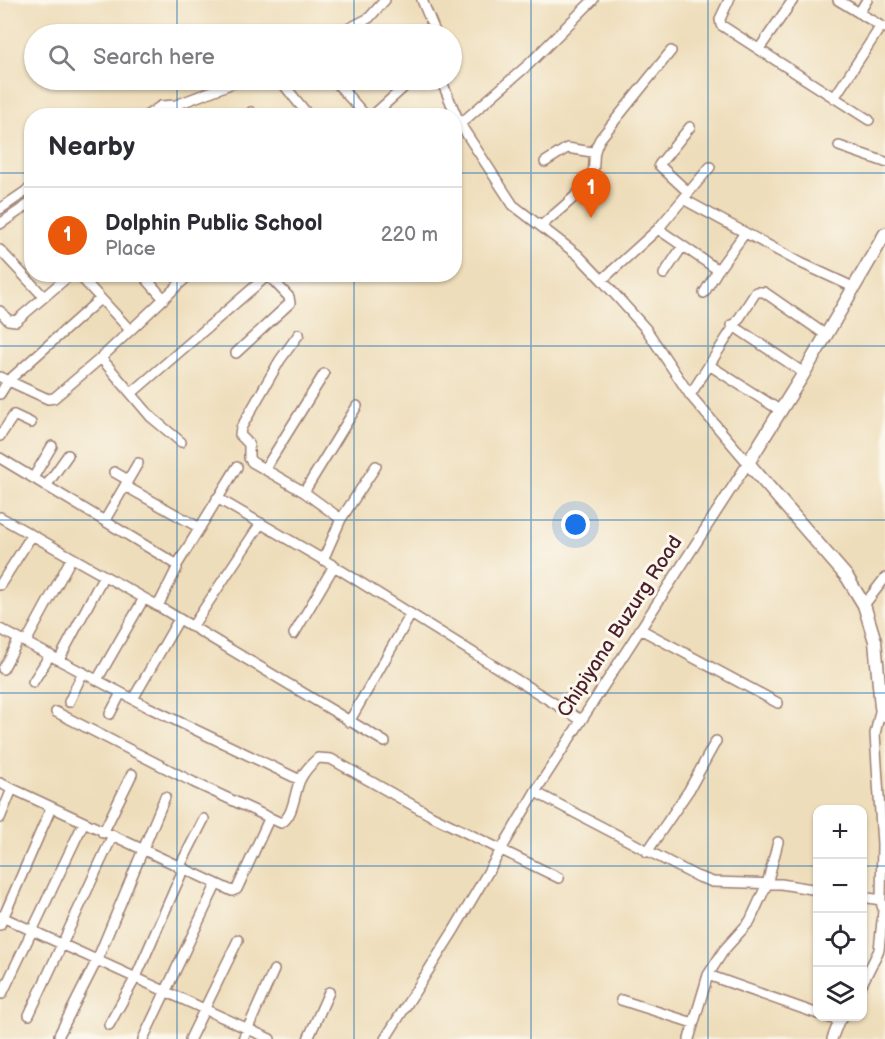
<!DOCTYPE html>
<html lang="en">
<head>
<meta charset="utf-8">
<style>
  :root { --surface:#fff; --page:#f2f2f3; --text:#2b2b33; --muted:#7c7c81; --line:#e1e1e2; --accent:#ea580c }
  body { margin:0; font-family:"Balsamiq Sans",sans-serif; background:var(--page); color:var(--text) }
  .controls { position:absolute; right:18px; bottom:18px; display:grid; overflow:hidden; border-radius:12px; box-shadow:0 2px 4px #0004 }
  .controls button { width:54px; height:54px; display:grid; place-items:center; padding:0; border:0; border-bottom:2px solid var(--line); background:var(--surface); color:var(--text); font:30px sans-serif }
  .you { position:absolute; left:576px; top:525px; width:21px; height:21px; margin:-15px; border:4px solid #fff; border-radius:50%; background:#1a73e8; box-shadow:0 0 0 9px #1a73e833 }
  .badge { display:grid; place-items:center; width:39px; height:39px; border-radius:50%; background:var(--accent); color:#fff; font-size:20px; font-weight:700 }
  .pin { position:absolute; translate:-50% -50px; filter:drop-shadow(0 2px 3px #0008) }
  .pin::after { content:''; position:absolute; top:32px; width:21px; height:18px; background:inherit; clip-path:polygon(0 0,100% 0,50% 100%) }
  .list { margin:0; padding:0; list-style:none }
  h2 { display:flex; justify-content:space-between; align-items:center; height:78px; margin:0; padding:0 24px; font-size:26px }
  h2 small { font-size:20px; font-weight:400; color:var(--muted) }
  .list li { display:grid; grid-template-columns:39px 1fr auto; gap:18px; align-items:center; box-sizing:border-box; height:96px; padding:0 24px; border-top:2px solid var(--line) }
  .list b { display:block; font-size:22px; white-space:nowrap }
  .list p { margin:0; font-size:20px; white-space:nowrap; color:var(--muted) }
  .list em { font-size:20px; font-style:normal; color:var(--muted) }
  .icon { flex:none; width:33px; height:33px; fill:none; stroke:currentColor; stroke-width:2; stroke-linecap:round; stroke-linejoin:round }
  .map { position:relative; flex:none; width:885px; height:1039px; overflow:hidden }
  .search { position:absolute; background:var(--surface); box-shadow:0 2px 4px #0004; left:24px; top:24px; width:438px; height:66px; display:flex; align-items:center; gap:15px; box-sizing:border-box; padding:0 21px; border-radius:33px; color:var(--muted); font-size:22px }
  .panel { position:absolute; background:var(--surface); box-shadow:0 2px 4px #0004; left:24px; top:108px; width:438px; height:174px; border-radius:24px }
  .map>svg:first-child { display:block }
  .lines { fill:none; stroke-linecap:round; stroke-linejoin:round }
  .minor-casing { stroke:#9c7e72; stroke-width:12 }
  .tertiary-casing { stroke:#9c7e72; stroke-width:15 }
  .minor { stroke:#fff; stroke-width:9 }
  .tertiary { stroke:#fff; stroke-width:12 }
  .grid { fill:none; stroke:#1f6fb2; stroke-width:1.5; stroke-opacity:0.55 }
  .labels { text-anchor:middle; stroke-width:6; stroke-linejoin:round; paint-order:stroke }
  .street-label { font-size:20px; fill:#4a1f2b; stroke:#fbf7ec }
</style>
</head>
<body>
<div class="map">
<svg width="885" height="1039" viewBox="0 0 885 1039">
  <rect width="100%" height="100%" fill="#fbf7ec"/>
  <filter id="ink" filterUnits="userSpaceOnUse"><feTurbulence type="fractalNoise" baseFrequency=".0167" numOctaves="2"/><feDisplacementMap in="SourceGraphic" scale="12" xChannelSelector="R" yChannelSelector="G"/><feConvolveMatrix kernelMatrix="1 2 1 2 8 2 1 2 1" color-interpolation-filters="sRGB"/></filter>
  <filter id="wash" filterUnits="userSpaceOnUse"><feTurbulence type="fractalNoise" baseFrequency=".008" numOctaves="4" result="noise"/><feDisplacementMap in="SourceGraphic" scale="24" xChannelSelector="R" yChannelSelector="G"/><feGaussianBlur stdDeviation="1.35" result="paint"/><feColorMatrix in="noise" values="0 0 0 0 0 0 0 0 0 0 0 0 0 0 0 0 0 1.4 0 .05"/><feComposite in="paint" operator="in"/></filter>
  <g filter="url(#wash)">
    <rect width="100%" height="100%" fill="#eeddba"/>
  </g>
  <g filter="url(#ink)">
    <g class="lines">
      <g class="minor-casing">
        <path id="minor" d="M422 0 436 34
          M729 0 720 19 721 25 869 120
          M838 0 884 28
          M859 13 867 0
          M338 34 369 18 385 0
          M759 49 793 0
          M334 80 366 116
          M284 85 309 116
          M834 98 881 26
          M251 112 254 116
          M146 116 161 106 176 105 241 80
          M167 116 176 105
          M372 116 412 80
          M460 124 529 64 593 0
          M839 146 885 162
          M545 162 567 148 592 152
          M688 192 659 165 690 127
          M683 199 801 263 853 287
          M0 209 32 187
          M0 224 32 202
          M541 226C554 214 586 190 592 175 597 161 590 157 600 139L671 51
          M658 229 718 270 704 293
          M0 250 44 297
          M718 270 745 233
          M78 274 130 330
          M142 274 164 299
          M664 274 682 247
          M602 280 658 229 710 167
          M0 311 8 320 16 321 71 274
          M732 325 804 373
          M299 334 280 360 241 428 240 435 249 444V458L252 462 304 492 341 519 323 560
          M101 358 190 274
          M709 365 781 411
          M0 377 48 399 54 398 101 358 151 417 181 442
          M133 392 268 275 289 297 290 303 236 353
          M0 394 8 381 100 299
          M690 395 756 292H764L826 335
          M0 436 14 415 31 423
          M0 458 176 564 177 568 158 606
          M265 469 324 374
          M114 472 128 480
          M33 478 52 446
          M46 486 68 455
          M125 486 200 528
          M304 492 357 406
          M217 498 334 566 581 720
          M0 517 158 606 385 742
          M341 519 376 466
          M105 520 138 463
          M177 565 237 467
          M0 585 32 535
          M864 605 885 578
          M192 627 261 523
          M0 629 148 707 300 780
          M640 629 778 703
          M294 634 334 566
          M26 642 71 559
          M59 660 103 577
          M3 669 19 639
          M97 680 143 600
          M33 682 50 655
          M133 699 179 619
          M69 702 83 672
          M881 707 875 734 882 844 881 900
          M56 712 193 782 281 823C294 816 294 793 300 780 304 772 312 763 318 758L331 759 432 816 559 878
          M110 714 121 693
          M349 722 411 614
          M0 783 232 891 237 889 269 819
          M535 792 696 876 713 882 781 884 818 890
          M0 818 12 789
          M103 833 132 774
          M647 852 689 790 716 741
          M179 868 204 819
          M862 897 881 900 882 906
          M0 916 270 1039
          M0 925 51 808
          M708 975 818 1014
          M862 984 879 950 883 911
          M2 994 83 824
          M621 1000 693 1023
          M29 1015 112 837
          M825 1016 839 1021 845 1016
          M109 1025 136 977 183 870
          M59 1035 97 960 165 797
          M143 1039 216 885
          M190 1039 238 940
          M243 1039 274 970
          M308 1039 329 992
          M385 1039 454 930 535 792 748 463 690 395 646 329 602 280 578 255 513 205 460 124 441 80
          M689 1039 708 975 724 950 750 921 767 884 778 842
          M832 1039 839 1021"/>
      </g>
      <g class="tertiary-casing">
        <path id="tertiary" d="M885 234 804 373 748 463 847 577 864 605 875 641 881 707 885 715"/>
      </g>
      <use href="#minor" class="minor"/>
      <use href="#tertiary" class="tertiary"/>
    </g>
  </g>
  <path class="grid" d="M177 0V34M354 0V34M531 0V1039M708 0V1039M177 80V116M354 80V116M0 173H32M454 173H885M177 274V1039M354 274V1039M0 346H885M0 520H885M0 693H885M0 866H818M862 866H885"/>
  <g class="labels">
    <g class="street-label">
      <text transform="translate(619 626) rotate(-57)" y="7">Chipiyana Buzurg Road</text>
    </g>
  </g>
</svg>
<div class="controls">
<button>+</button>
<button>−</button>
<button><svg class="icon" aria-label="locate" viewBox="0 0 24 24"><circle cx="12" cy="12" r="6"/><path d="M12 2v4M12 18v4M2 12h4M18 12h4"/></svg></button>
<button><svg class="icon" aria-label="layers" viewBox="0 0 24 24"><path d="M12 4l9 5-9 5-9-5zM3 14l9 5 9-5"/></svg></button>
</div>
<div class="you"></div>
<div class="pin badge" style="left:591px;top:218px">1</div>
<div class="search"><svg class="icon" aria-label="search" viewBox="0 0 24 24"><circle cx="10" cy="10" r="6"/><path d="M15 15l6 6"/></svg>Search here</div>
<section class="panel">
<h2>Nearby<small></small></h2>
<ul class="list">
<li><span class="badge">1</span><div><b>Dolphin Public School</b><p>Place</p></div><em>220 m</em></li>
</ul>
</section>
</div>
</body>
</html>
